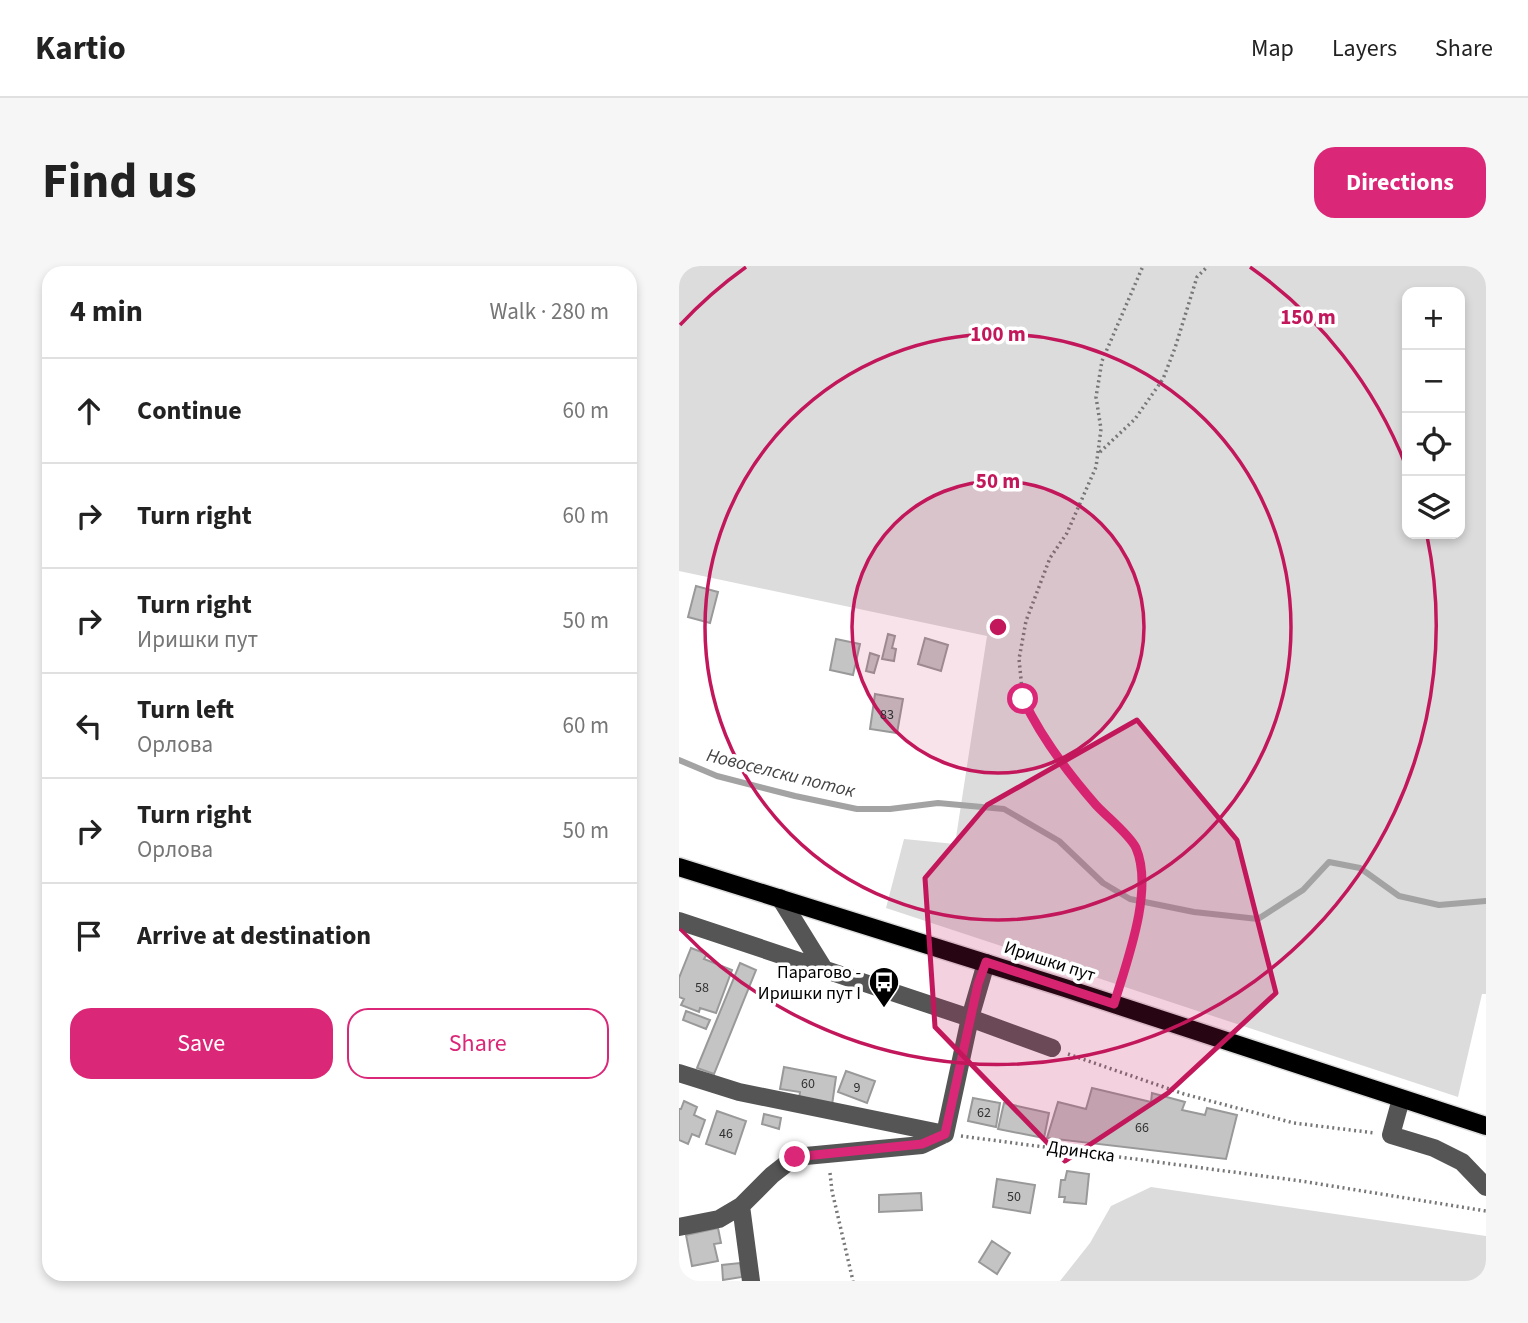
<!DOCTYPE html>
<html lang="en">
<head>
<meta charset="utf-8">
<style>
  :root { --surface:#fff; --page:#f6f6f6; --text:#222; --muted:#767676; --line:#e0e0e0; --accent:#db2777 }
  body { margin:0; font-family:"Source Sans 3",sans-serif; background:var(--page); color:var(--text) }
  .controls { position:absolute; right:21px; top:21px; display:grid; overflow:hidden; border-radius:14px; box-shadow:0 4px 10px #0003 }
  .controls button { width:63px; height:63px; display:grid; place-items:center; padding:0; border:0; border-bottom:2px solid var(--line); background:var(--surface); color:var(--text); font:35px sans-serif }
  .stop { position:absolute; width:21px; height:21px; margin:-16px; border:5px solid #db2777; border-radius:50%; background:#fff }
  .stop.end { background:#db2777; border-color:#fff; box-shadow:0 2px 7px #0008 }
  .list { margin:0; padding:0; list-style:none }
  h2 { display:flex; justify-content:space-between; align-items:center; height:91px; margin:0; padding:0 28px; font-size:30px }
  h2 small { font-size:23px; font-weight:400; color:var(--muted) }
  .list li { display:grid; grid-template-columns:46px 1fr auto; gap:21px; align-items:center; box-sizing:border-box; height:105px; padding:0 28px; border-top:2px solid var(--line) }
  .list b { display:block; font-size:26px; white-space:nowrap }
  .list p { margin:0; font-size:23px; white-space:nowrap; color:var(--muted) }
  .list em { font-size:23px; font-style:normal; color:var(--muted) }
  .actions { display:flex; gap:14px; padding:21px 28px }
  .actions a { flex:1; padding:16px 0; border:2px solid var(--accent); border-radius:21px; text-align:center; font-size:24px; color:var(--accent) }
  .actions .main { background:var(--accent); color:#fff }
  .icon { flex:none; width:38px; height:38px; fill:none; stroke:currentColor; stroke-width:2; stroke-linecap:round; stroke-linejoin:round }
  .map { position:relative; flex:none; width:807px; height:1015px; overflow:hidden; border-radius:21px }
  header { display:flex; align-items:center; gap:42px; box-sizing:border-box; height:98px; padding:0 35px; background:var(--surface); border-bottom:2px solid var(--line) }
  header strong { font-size:33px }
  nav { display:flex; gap:38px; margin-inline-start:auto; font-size:24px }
  .intro { display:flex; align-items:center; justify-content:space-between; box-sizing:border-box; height:168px; padding:0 42px }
  h1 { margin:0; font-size:49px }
  .button { padding:18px 32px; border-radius:21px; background:var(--accent); color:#fff; font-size:24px; font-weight:700 }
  main { display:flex; gap:42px; padding:0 42px }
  aside { flex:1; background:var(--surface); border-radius:21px; box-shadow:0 4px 10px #0003 }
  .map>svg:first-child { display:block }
  .green { fill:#dcdcdc; fill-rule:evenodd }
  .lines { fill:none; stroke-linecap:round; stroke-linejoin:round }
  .stream { stroke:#a3a3a3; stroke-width:6 }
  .building { fill:#c4c4c4; stroke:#999; stroke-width:2 }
  .major-casing { stroke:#dbdbdb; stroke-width:21 }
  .path { stroke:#777; stroke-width:3.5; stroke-dasharray:2 3.5; stroke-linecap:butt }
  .minor { stroke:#555; stroke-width:18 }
  .major { stroke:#000; stroke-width:18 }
  .route { stroke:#db2777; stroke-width:9 }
  .marked { fill:#c2185b; fill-opacity:0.2; stroke:#c2185b; stroke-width:5; stroke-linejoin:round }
  .ring { fill:none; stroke:#c2185b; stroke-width:3.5 }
  .labels { text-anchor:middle; stroke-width:7; stroke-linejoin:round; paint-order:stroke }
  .number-label { font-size:14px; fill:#313131 }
  .street-label { font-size:18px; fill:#000; stroke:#fff }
  .poi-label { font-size:18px; fill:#000; stroke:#fff; text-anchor:end }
  .water-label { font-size:19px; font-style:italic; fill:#444; stroke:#fff }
  .centre { fill:#c2185b; stroke:#fff; stroke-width:3.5 }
  .ring-label { font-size:21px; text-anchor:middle; font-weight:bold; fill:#c2185b; stroke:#fff; stroke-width:7; stroke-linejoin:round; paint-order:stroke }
</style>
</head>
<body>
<header>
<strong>Kartio</strong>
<nav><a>Map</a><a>Layers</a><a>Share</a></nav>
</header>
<div class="intro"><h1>Find us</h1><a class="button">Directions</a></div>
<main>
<aside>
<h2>4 min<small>Walk · 280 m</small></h2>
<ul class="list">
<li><svg class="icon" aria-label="ahead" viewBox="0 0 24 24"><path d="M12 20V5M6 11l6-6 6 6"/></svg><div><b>Continue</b></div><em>60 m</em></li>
<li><svg class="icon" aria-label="right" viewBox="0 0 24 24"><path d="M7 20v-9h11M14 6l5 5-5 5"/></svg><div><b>Turn right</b></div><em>60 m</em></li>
<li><svg class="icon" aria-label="right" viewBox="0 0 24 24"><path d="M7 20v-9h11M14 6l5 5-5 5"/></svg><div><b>Turn right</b><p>Иришки пут</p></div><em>50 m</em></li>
<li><svg class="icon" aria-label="left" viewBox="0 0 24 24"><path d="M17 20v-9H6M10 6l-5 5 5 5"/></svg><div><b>Turn left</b><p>Орлова</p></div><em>60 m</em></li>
<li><svg class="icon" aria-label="right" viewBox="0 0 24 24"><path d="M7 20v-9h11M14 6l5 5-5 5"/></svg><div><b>Turn right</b><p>Орлова</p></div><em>50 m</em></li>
<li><svg class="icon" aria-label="arrive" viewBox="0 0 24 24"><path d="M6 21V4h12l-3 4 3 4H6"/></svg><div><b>Arrive at destination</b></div></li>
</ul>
<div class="actions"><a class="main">Save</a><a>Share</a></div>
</aside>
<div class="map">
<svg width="807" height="1015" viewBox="0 0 807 1015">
  <rect width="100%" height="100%" fill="#fff"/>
  <path class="green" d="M0 0H807V728H803L779 831 207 642 225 573 276 578 308 370 0 305ZM728 26H781V268H728Z
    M472 921 807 970V1015H381L411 977 432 940Z"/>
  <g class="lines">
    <path class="stream" d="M0 494 38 510 116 530 178 543H211L259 537 325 543 380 575 424 617 451 633 515 646 579 653 624 624 650 596 681 602 720 630 760 639 807 635"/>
  </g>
  <path class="building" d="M17 320 39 326 31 357 9 351Z
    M209 368 216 370 213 382 217 383 215 395 203 393Z
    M246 372 269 379 262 405 239 398Z
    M157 373 181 378 174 409 151 404Z
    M191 387 200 390 195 407 187 405Z
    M196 428 224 433 218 467 191 463Z
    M12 682 28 688 25 693 53 704 37 747 21 742 20 746 2 739 5 733 0 731V712Z
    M61 697 77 704 35 808 18 802Z
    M7 745 31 754 27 763 4 754Z
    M105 801 157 811 153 839 120 833 121 826 101 823Z
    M167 805 196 815 188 837 159 826Z
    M413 822 472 836 473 827 506 836 503 844 526 849 528 842 558 849 547 893 368 872 379 836 407 843Z
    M294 832 321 837 317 861 289 855Z
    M5 835 18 841 15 849 26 854 20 871 13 868 9 878 0 874V843H2Z
    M325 837 370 847 365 872 319 863Z
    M38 845 67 855 56 888 27 878Z
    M85 848 102 852 100 863 83 858Z
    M388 905 410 908 407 938 385 936 386 931H380L382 914H386Z
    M318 913 356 919 351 947 314 941Z
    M242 927 243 944 200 946V929Z
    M39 962 42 977 35 978 39 995 13 1000 7 969Z
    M313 975 331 987 318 1008 300 996Z
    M61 997 63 1011 44 1014 43 999Z"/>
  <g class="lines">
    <g class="major-casing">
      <path id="major" d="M0 601 386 722 807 860"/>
    </g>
    <path class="path" d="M421 186 456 153 484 113 496 82 518 11 529 0
      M439 722 458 654 463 622 456 580 415 537 357 460 344 433 340 393 347 355 371 292 388 267 417 201 422 163 417 131 423 95 464 0
      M389 788 505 828 615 857 696 867
      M282 870 622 915 807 945
      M151 907 153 925 174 1015"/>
    <path class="minor" d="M101 632 145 703
      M0 655 291 752 373 782
      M0 807 60 826 266 868
      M722 833 712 869 755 882 783 896 807 921
      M62 940 72 1015
      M0 961 40 953 62 940 93 909 116 891 243 879 266 868 291 752 307 697"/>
    <use href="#major" class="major"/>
  </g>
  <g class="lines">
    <path class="route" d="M116 891 243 878 266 868 299 718 307 696 435 738C448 695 475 624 457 582 451 569 427 550 417 539 389 507 362 471 344 433"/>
  </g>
  <path class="marked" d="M458 454 558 574 597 727 489 827 386 895 256 761 246 612 308 539Z"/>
  <circle cx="319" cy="361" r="146" fill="#c2185b" fill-opacity=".12"/>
  <g class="ring">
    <circle cx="319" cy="361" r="146"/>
    <circle cx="319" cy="361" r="293"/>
    <path d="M1 59A439 439 0 0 1 67 1M571 1A439 439 0 0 1 727 200M748 270A439 439 0 0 1 1 663"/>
  </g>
  <defs>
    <g id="bus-pin" transform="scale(1.575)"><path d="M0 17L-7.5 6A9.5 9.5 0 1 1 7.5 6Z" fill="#000" stroke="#fff"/><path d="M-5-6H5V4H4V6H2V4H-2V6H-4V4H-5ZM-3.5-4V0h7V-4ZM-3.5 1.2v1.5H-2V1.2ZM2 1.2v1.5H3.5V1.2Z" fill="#fff"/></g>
  </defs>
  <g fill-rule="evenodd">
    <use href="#bus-pin" x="205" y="716"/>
  </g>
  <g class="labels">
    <g class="number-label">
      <text x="208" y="453">83</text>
      <text x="23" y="726">58</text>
      <text x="129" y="822">60</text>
      <text x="178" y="826">9</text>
      <text x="305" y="851">62</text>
      <text x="463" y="866">66</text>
      <text x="47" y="872">46</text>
      <text x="335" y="935">50</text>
    </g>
    <g class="street-label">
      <text transform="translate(371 695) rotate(18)" y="6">Иришки пут</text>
      <text transform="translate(402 885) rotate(8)" y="6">Дринска</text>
    </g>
    <g class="poi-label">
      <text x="182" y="712">Парагово -<tspan x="182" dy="21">Иришки пут I</tspan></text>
    </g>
    <g class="water-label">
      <text transform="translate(102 506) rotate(14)" y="7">Новоселски поток</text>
    </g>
  </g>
  <circle cx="319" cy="361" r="10" class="centre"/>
  <g class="ring-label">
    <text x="629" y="58">150 m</text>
    <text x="319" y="75">100 m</text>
    <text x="319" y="222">50 m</text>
  </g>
</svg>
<div class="controls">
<button>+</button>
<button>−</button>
<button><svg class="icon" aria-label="locate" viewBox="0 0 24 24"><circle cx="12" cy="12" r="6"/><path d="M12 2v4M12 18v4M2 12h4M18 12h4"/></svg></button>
<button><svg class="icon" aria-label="layers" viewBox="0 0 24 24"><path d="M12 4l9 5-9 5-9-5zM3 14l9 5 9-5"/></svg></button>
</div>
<div class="stop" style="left:344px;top:433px"></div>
<div class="stop end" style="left:116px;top:891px"></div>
</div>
</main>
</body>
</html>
